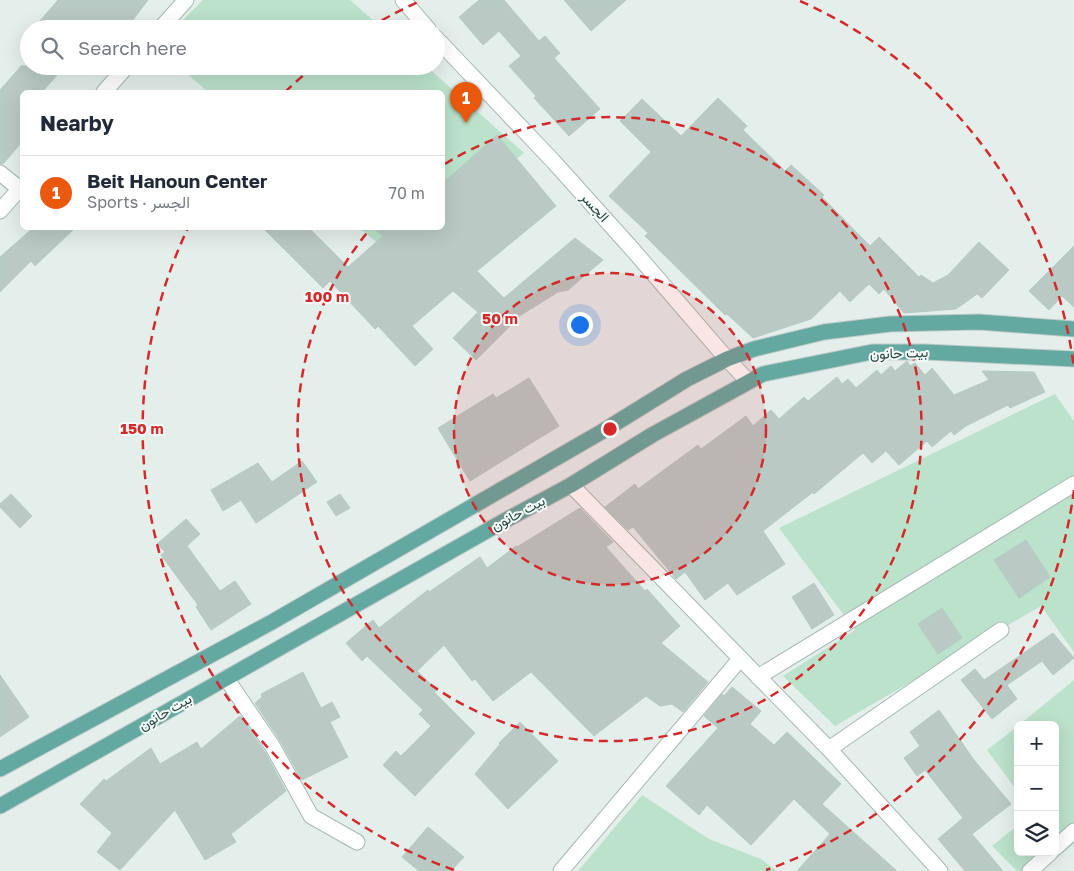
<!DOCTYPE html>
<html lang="en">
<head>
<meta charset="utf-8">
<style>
  :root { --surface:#fff; --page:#f6f6f7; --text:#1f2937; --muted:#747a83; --line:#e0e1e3; --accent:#ea580c }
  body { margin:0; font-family:"Golos Text",Vazirmatn,sans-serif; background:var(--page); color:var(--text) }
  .controls { position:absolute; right:15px; bottom:15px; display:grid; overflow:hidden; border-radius:8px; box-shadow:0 5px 20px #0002 }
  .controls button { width:45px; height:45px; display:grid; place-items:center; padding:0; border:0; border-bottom:1px solid var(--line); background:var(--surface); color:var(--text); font:25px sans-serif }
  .you { position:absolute; left:579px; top:324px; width:18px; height:18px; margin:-12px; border:4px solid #fff; border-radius:50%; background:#1a73e8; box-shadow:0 0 0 8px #1a73e833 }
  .badge { display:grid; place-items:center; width:32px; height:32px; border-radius:50%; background:var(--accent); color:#fff; font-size:16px; font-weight:700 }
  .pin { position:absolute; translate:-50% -41px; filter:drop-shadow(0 1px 2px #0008) }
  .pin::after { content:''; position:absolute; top:26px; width:18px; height:15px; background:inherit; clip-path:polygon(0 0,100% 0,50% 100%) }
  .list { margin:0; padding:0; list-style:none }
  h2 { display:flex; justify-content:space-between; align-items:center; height:65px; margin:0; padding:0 20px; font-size:21px }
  h2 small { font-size:16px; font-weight:400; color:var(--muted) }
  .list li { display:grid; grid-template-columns:32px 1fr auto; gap:15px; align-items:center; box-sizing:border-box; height:75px; padding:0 20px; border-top:1px solid var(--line) }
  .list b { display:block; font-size:19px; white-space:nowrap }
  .list p { margin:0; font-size:16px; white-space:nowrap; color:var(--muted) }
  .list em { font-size:16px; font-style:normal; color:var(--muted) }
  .icon { flex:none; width:28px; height:28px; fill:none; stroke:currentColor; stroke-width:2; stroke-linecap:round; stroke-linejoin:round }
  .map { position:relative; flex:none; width:1074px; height:871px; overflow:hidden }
  .search { position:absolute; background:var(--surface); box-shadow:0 5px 20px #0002; left:20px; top:20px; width:425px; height:55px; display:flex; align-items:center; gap:12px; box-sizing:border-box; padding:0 18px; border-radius:28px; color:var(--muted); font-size:19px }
  .panel { position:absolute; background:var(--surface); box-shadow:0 5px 20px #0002; left:20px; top:90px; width:425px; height:140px; border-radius:8px }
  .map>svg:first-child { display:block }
  .green { fill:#bbe2cb }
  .building { fill:#b9cac5; stroke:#b5cac4 }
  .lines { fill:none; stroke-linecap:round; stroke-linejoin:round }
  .minor-casing { stroke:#a6b8b5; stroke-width:17 }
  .major-casing { stroke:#c1cac9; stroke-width:17 }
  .minor { stroke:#fff; stroke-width:15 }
  .major { stroke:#64a9a1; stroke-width:15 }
  .ring { fill:none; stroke:#d62828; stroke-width:2.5; stroke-dasharray:9 6 }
  .labels { text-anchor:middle; stroke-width:4; stroke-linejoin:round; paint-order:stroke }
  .street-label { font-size:14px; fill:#21433f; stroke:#f5fbf9 }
  .centre { fill:#d62828; stroke:#f5fbf9; stroke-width:2.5 }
  .ring-label { font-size:15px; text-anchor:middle; font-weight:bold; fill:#d62828; stroke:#f5fbf9; stroke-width:4; stroke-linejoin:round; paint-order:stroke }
</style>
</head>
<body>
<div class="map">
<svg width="1074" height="871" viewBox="0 0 1074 871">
  <rect width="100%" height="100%" fill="#e4efec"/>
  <path class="green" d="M203 0H350L383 29H179L184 19Z
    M178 66H426L524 153 443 218 442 92H208Z
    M360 228H431L394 258Z
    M1055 394 1074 421V652L1041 606 835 726 783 676 855 630 779 528Z
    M1074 680V844L1040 871H1017L992 846 1018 825V852H1055V725H1019Z
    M1018 726V792L987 750Z
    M642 795 709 839 761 859 777 871H578Z"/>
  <path class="building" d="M58 0H148L126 29H33Z
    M479 0H504L539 41 545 36 560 53 554 58 600 109 569 136 534 98 536 96 509 66 521 56 499 31 483 45 459 17Z
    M564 0H626L591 31Z
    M22 65V66H65L42 92H22V142L3 164H0V90Z
    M718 98 747 126 743 130 785 171 791 165 824 195 822 197 870 246 879 237 919 277 921 275 933 283 948 275 979 242 1009 270 982 298 977 294 956 309 904 313 884 289 879 294 869 284 850 302 840 291 811 319 753 338 727 314 725 315 645 236 648 233 609 196 651 152 620 121 642 99 681 136Z
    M497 135 556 206 477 271 504 298 575 238 603 260 568 290 558 292 521 315 476 360 453 338 478 312 453 291 412 326 433 349 415 366 378 326 375 329 330 281 323 288 263 228H309L348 267 383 236 374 228H442V184Z
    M33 228H75L35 266 31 261 0 292V257Z
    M1074 246V307L1062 296 1049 310 1029 291Z
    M907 361 910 366 915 363 925 375 932 368 954 395 989 380 982 371 1034 372 1045 392 1010 408 1008 405 966 426 954 435 951 431 932 447 927 441 899 465 886 451 872 463 863 453 814 494 813 492 763 531 785 564 737 595 728 583 705 600 685 572 676 579 633 527 628 530 605 507 635 484 638 489 698 445 701 449 746 416 753 426 771 410 779 419 804 397 808 401 837 377 842 384 848 379 856 388 877 370 881 375 891 366 895 371Z
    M529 378 559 426 470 481 438 428 493 394 496 398Z
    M302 461 317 482 256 523 241 500 223 511 211 490 258 463 272 482Z
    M11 494 32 516 20 528 0 507V504Z
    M340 494 350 508 336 516 327 502Z
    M580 508 613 542 606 547 645 591 647 589 680 626 661 643 708 682 683 712 672 704 660 706 646 696 594 736 531 672 493 701 475 679 472 681 444 645 417 671 437 690 434 692 475 733 415 796 383 765 396 751 401 756 431 726 419 714 423 710 367 656 362 661 346 643 373 620 379 628 428 590 429 592 480 557 487 568 516 546 517 547Z
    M186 519 200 534 187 546 220 591 235 581 251 604 211 630 196 607 198 605 161 555 165 552 157 544Z
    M1026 540 1050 577 1019 598 994 560Z
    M814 583 834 615 812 629 792 597Z
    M942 608 962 638 938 654 918 624Z
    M1053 633 1074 658 1053 675 1042 661 1007 685 1017 699 992 719 961 680 975 669 984 680Z
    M303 672 321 708 332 702 340 717 330 722 348 757 302 780 281 742 255 703 262 697 261 694Z
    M0 675 29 717 0 737Z
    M732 687 761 711 750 724 774 745 787 732 841 784 822 804 897 871H797L830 834 794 799 751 845 707 805 699 815 666 786 718 728 704 716 722 694 724 696Z
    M939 710 974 760 1011 804 972 834 1003 871H965L938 839 963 818 925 770 917 776 904 758 920 746 910 732Z
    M240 716 265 752 286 791 231 834 236 842 205 860 175 810 120 870 97 852 112 833 80 804 104 779 106 781 151 748 160 764 197 742 201 749Z
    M520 722 558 761 508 809 475 774 500 744 499 743Z
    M428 827 464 857 451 871H419L402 857Z"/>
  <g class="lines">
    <g class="minor-casing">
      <path id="minor" d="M403 0 428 29
        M160 29 186 0
        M436 38 553 161 633 250 727 359 748 381
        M104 92 127 66
        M0 173 20 189
        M0 211 22 186
        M571 485 829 749 940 871
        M758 677 1074 484
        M226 678 273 747 311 816 357 842
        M829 749 1001 630
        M1055 848 1074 831
        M561 871 740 659
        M1030 871 1051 852"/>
    </g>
    <g class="major-casing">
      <path id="major" d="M0 769 272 622 603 431 687 379 727 359 754 349 824 332 890 324 979 322 1074 329
        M0 806 506 520 571 485 652 435 763 374 872 352H925L1074 359"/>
    </g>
    <use href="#minor" class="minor"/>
    <use href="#major" class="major"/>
  </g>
  <circle cx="610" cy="429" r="156" fill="#d62828" fill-opacity=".12"/>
  <g class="ring">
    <circle cx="610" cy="429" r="156"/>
    <path d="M445 164A312 312 0 1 1 371 228"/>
    <path d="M1074 490A468 468 0 0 1 766 870M454 870A468 468 0 0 1 188 228M285 92A468 468 0 0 1 312 68M369 28A468 468 0 0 1 420 1M800 1A468 468 0 0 1 1074 368"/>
  </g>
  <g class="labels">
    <g class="street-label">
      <text transform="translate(595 207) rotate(48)" y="5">الجسر</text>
      <text transform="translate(899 353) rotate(-2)" y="5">بيت حانون</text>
      <text transform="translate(518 513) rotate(-28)" y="5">بيت حانون</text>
      <text transform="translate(165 712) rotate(-30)" y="5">بيت حانون</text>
    </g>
  </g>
  <circle cx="610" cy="429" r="8" class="centre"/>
  <g class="ring-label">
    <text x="327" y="302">100 m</text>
    <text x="500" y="324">50 m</text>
    <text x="142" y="434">150 m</text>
  </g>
</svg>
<div class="controls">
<button>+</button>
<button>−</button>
<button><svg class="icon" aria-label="layers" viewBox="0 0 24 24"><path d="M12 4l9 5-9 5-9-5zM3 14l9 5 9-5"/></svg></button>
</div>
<div class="you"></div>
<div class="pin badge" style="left:466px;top:123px">1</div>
<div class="search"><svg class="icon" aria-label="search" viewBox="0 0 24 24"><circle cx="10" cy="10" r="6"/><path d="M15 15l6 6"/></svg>Search here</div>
<section class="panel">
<h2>Nearby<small></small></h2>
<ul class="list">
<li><span class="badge">1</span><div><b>Beit Hanoun Center</b><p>Sports · الجسر</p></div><em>70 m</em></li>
</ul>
</section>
</div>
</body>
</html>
